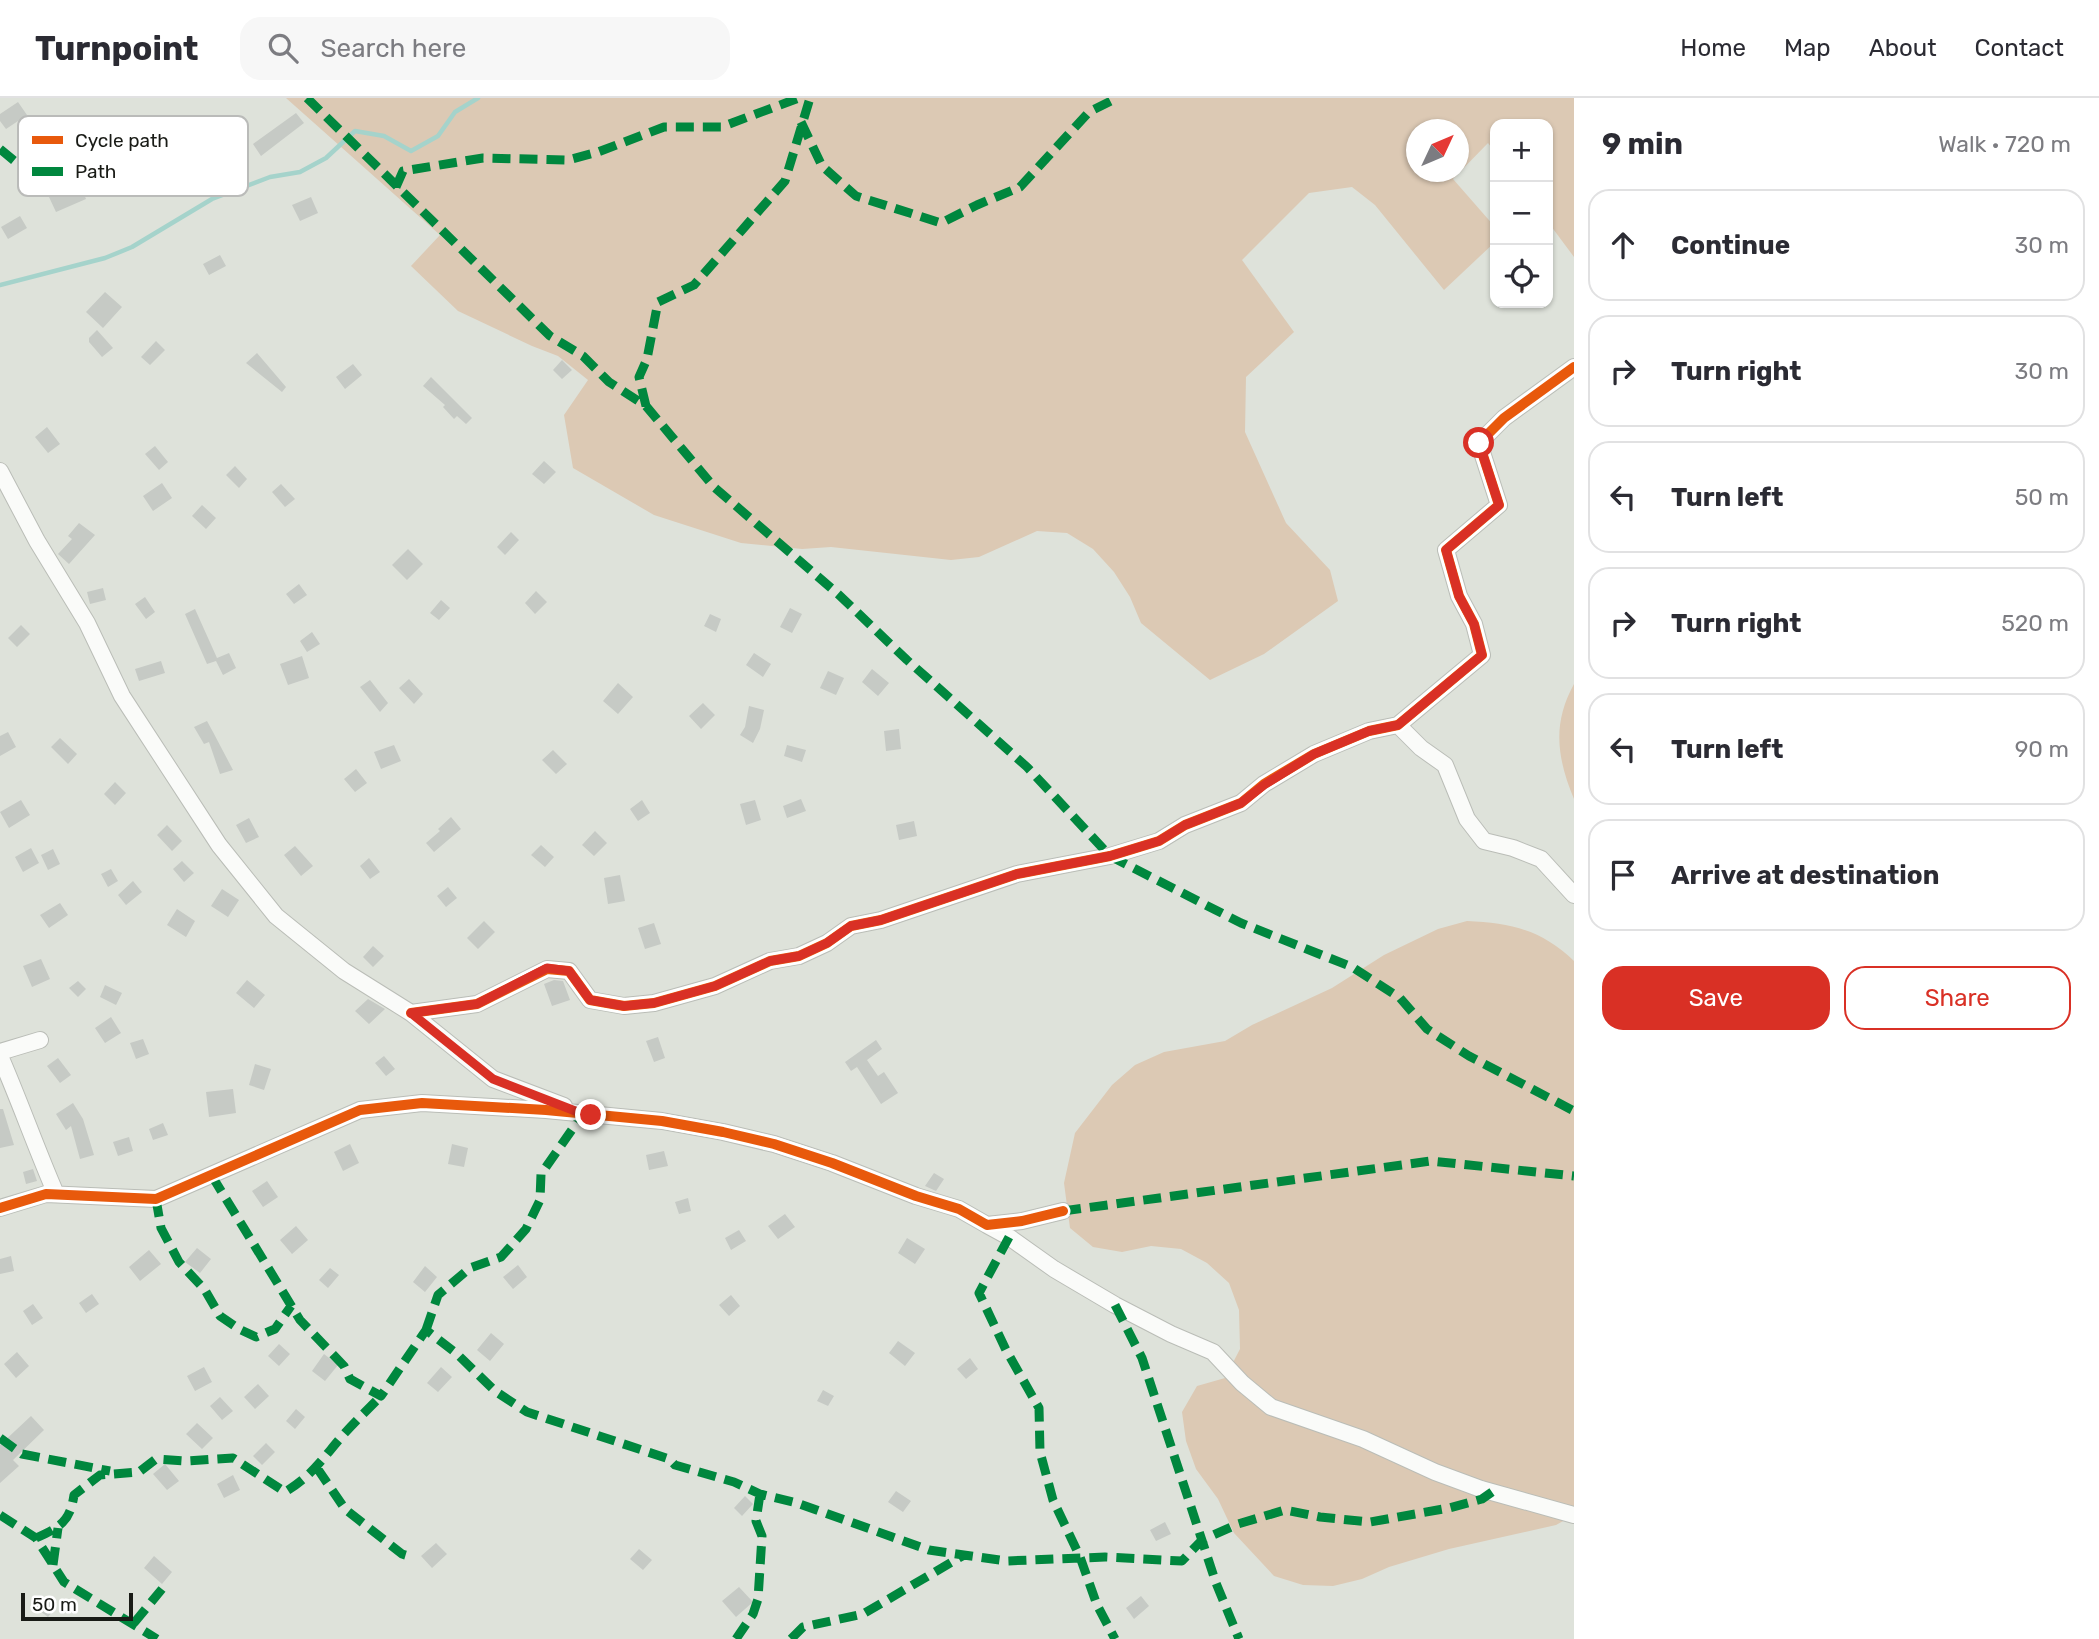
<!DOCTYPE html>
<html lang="en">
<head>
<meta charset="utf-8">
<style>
  :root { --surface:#fff; --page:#f7f7f7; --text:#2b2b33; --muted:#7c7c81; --line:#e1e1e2; --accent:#d93025 }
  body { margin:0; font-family:Rubik,sans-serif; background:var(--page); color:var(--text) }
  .controls { position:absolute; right:21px; top:21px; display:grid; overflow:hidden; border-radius:14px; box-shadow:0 2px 5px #0004 }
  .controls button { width:63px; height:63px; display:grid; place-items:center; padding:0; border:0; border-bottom:2px solid var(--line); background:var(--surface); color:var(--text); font:35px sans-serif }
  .compass { position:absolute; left:1406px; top:21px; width:63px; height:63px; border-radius:50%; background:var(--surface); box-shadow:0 2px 5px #0004; rotate:46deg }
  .scale { position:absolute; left:21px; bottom:18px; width:112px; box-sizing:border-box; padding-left:7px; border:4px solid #191b16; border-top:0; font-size:19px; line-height:24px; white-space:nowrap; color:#191b16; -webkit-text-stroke:5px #fff; paint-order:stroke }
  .stop { position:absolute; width:21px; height:21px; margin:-16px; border:5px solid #d93025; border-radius:50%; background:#fff }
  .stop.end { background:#d93025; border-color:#fff; box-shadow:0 2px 7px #0008 }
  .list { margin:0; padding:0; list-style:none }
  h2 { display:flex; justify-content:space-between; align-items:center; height:91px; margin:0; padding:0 28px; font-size:30px }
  h2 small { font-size:23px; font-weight:400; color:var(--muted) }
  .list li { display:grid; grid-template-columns:46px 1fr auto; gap:21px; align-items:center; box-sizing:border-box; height:112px; margin:0 14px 14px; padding:0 14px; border:2px solid var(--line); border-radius:21px }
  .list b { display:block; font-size:26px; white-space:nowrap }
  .list em { font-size:23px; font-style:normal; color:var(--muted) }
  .actions { display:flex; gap:14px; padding:21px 28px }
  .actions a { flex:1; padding:16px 0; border:2px solid var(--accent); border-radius:21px; text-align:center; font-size:24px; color:var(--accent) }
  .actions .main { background:var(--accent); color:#fff }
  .icon { flex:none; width:38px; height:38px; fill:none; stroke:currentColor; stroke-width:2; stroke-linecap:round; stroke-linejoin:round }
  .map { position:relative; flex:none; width:1574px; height:1541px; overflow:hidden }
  header { display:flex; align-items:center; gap:42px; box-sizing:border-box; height:98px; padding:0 35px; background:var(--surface); border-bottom:2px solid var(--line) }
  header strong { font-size:33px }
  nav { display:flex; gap:38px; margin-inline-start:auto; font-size:24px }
  .search { width:490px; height:63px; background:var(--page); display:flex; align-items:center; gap:18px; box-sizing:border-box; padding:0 24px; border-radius:21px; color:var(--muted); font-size:26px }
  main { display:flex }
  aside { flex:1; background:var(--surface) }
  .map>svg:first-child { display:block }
  .green { fill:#dcc9b4; fill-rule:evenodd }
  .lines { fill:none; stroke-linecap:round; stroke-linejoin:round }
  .stream { stroke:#a5d3cb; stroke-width:4.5 }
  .building { fill:#c6cac5 }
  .minor-casing { stroke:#babdb7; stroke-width:18 }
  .minor { stroke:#fafbf9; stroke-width:16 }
  .quiet { stroke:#00873e; stroke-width:9; stroke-dasharray:18 9; stroke-linecap:butt }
  .cycleway-casing { stroke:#fff; stroke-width:15 }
  .cycleway { stroke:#e8590c; stroke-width:10 }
  .route { stroke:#d93025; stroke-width:9 }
  .key { fill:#fff; stroke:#babbb9; stroke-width:2 }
  .key-label { font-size:19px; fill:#191b16 }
</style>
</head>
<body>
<header>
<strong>Turnpoint</strong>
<div class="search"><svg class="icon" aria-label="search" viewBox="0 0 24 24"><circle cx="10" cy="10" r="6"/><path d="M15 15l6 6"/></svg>Search here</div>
<nav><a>Home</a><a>Map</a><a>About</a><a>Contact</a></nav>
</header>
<main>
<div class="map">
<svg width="1574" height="1541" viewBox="0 0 1574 1541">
  <rect width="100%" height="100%" fill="#dee2da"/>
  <path class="green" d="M286 0H1574V159L1548 124V26H1495V54L1488 45 1453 81 1495 129V144L1444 192 1375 107 1352 89 1309 95 1242 162 1294 234 1246 279 1245 334 1286 425 1330 472 1338 503 1264 556 1210 582 1141 525 1130 499 1114 474 1093 451 1067 435 1037 433 979 459 951 462 831 449 802 451 741 445 654 417 573 370 564 317 588 282 558 258 532 248 458 213 411 168 440 137ZM1416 32H1458V74H1416Z
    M1574 586V701C1557 660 1552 626 1574 586Z
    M1467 823C1511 825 1542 832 1574 863V1417L1556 1427 1449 1451 1389 1469 1362 1481 1333 1488 1303 1487 1274 1478 1234 1435 1218 1401 1196 1371 1186 1343 1182 1314 1197 1288 1225 1280 1240 1251 1239 1212 1229 1185 1207 1165 1181 1151 1151 1148 1122 1154 1093 1149 1070 1130 1064 1085 1075 1035 1112 987 1135 967 1164 954 1225 943 1252 927 1332 890 1384 857 1438 831Z"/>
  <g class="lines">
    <path class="stream" d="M0 187 105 160 132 149 212 101 270 79 300 74 326 60 355 33 384 38 411 53 438 38 455 14 478 0"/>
  </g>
  <path class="building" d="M18 4 27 17 6 31 0 23V16Z
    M296 15 304 25 261 58 253 46Z
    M156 17 165 29 156 37 146 25Z
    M80 86 86 101 56 114 49 99Z
    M311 99 318 115 300 123 292 107Z
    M20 118 27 130 8 141 1 129Z
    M220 157 226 168 209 177 203 166Z
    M105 194 122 209 103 230 86 214Z
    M97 232 113 250 102 259 89 244V240Z
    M156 243 165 252 150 267 141 259Z
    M257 255 286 289 282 294 246 265Z
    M562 262 572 272 562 281 553 272Z
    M353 266 362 277 345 291 336 279Z
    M431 279 472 320 466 326 457 318 454 321 443 309 445 307 423 288Z
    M47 329 60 346 48 355 35 339Z
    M155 348 168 364 159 372 145 356Z
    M544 363 556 374 544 386 532 376Z
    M235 368 247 381 239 390 226 377Z
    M162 385 172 400 153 413 143 398Z
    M281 386 295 401 285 409 272 394Z
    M202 407 216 420 206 431 192 418Z
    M79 425 95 437 69 466 58 456 72 441 68 438Z
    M511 434 519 442 505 457 497 449Z
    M408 451 423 466 407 482 392 467Z
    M299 486 307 497 294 506 286 496Z
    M103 490 106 502 90 506 87 494Z
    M536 493 547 504 535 516 525 505Z
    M145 499 155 514 146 521 135 506Z
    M441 502 450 510 439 522 430 515Z
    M790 510 802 516 792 535 780 529Z
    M195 511 217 560 229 555 236 570 223 577 216 563 207 566 185 516Z
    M710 516 721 521 716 534 704 528Z
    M21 527 30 536 17 549 8 540Z
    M312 534 320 546 307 554 300 543Z
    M754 555 771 566 763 579 746 567Z
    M302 558 309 580 288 587 280 566Z
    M161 563 165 575 139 583 135 571Z
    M872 571 889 585 878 598 862 584Z
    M828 573 844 580 836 597 820 590Z
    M409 581 423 596 414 606 399 590Z
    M370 582 388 605 380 614 360 589Z
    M618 585 633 599 618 616 603 603Z
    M703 605 715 617 701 631 689 618Z
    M749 608 764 612 760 631 753 645 740 637 745 629Z
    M207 623 213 634 233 672 220 676 209 644 204 646 194 629Z
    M899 631 901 651 886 653 884 633Z
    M8 634 16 649 0 658V638Z
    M60 640 77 656 68 666 51 649Z
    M394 647 401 663 381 671 374 654Z
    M787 647 806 652 802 664 784 658Z
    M553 652 567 666 556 676 542 662Z
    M356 671 367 685 355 694 344 681Z
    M115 684 126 695 115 707 104 696Z
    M801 701 806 713 787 720 783 708Z
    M21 702 30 717 9 730 0 714Z
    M642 702 650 715 638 723 630 711Z
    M755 702 761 722 746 727 740 706Z
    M451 719 461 731 434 754 426 745 440 733 438 731Z
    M249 720 259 739 246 745 236 727Z
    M914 723 917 738 899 742 896 727Z
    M167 727 182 743 172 753 157 737Z
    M595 733 607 745 594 758 582 747Z
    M541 747 554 759 545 769 531 757Z
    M295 748 313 768 301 778 284 757Z
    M31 750 39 765 23 774 15 759Z
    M53 751 60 766 48 772 41 757Z
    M369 760 380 774 370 781 360 768Z
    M182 763 194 775 184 784 173 771Z
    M111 771 118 783 108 789 101 776Z
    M620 777 625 803 608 806 604 780Z
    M133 783 142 794 126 807 118 797Z
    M448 789 457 800 446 809 437 798Z
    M222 791 239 802 228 819 211 808Z
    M60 805 68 817 49 830 40 817Z
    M177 811 195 823 186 839 167 827Z
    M484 823 495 834 478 851 467 840Z
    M654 825 661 846 645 851 638 830Z
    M373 848 384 858 373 869 363 859Z
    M41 861 50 881 32 889 23 868Z
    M247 882 265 897 254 910 236 895Z
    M554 882 563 883 570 902 552 908 544 886Z
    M78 883 86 891 78 899 69 890Z
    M105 887 122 895 116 907 100 899Z
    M368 901 385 911 369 926 355 913Z
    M111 919 121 935 105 945 95 930Z
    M658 939 665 960 654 964 646 943Z
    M143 941 149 956 136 961 130 945Z
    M876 942 882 951 867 962 878 978 884 974 898 995 881 1006 857 969 851 973 845 964Z
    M384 958 395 971 386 978 375 965Z
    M58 960 71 977 60 985 47 968Z
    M255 966 271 971 264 992 249 987Z
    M233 991 236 1015 209 1019 206 994Z
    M73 1005 83 1021 94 1057 80 1061 71 1028 66 1032 56 1016Z
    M0 1011H3L14 1047 0 1050Z
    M163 1025 168 1037 153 1042 149 1031Z
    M129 1039 133 1053 118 1058 113 1044Z
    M350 1046 359 1065 343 1073 334 1054Z
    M452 1046 468 1050 464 1069 448 1066Z
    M664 1053 668 1068 649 1072 646 1057Z
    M33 1071 37 1083 26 1086 23 1074Z
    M934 1075 944 1081 936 1093 925 1088Z
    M267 1083 278 1099 263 1109 252 1093Z
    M688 1100 691 1113 679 1116 675 1104Z
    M785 1116 795 1129 778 1141 768 1128Z
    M296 1128 308 1142 292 1156 280 1142Z
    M739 1132 746 1143 731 1152 725 1140Z
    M907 1140 925 1151 915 1166 898 1155Z
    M197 1150 211 1161 200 1175 185 1164Z
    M149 1152 161 1166 140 1183 129 1169Z
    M11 1158 14 1173 0 1176V1161Z
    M518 1167 527 1179 513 1191 503 1179Z
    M425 1168 437 1179 425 1194 413 1184Z
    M330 1170 339 1177 328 1190 319 1182Z
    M92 1196 99 1206 86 1215 79 1205Z
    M731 1197 740 1208 729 1218 719 1207Z
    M33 1206 43 1220 32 1227 23 1213Z
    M491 1235 504 1246 490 1263 477 1252Z
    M898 1243 915 1255 905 1268 889 1255Z
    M279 1246 290 1256 279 1268 268 1258Z
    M17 1254 29 1268 16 1280 4 1266Z
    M324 1256 338 1267 325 1283 312 1273Z
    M970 1260 978 1271 966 1281 957 1271Z
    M204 1269 212 1284 195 1293 187 1278Z
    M441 1269 452 1279 438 1294 427 1285Z
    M258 1286 269 1298 255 1311 244 1299Z
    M823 1292 834 1298 828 1308 817 1303Z
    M220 1299 233 1313 222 1322 210 1308Z
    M296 1311 305 1319 295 1331 286 1323Z
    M31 1318 44 1332 13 1362 19 1368 0 1385V1347Z
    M197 1325 213 1340 202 1351 186 1336Z
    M266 1345 275 1354 262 1367 253 1358Z
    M165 1366 179 1383 167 1392 153 1376Z
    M233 1377 240 1392 224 1400 217 1386Z
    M896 1393 911 1403 903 1414 888 1404Z
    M745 1398 753 1406 742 1418 734 1410Z
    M1165 1424 1171 1436 1156 1443 1150 1432Z
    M436 1445 447 1456 432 1470 421 1458Z
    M639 1451 652 1462 643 1472 630 1461Z
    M154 1458 172 1474 162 1486 144 1470Z
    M739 1489 753 1504 736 1519 722 1503Z
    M1141 1498 1149 1508 1134 1521 1126 1510Z
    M44 1500 56 1509 48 1519 36 1510Z"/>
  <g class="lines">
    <g class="minor-casing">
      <path id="minor" d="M0 373 37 443 87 525 122 598 219 747 276 818 344 873 411 915 493 981 564 1008
        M1398 627 1421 650 1445 667 1467 721 1484 743 1513 750 1541 761 1574 797
        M411 915 477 906 547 871 569 873 590 902 624 908 654 905 715 888 770 863 799 858 827 845 851 828 881 822 1017 776 1110 758 1159 743 1185 727 1241 705 1264 686 1314 656 1369 633 1398 627 1482 557 1474 526 1459 498 1446 452 1499 407 1479 345 1504 320 1574 269
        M0 954 40 942
        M0 958C20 1004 36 1050 56 1096
        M0 1110 46 1096 156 1101 360 1012 422 1005 546 1012 662 1023 723 1034 774 1046 832 1065 916 1098 959 1111 987 1127 1022 1123 1063 1113
        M987 1127 1009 1139 1054 1171 1115 1207 1171 1236 1213 1254 1242 1285 1271 1309 1363 1341 1435 1374 1481 1391 1574 1417"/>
    </g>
    <use href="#minor" class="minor"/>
    <path class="quiet" d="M307 0 550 238 583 258 609 284 646 308 714 389 838 496 907 562 1027 669 1110 758 1241 825 1352 869 1400 900 1427 931 1469 958 1574 1013
      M801 24 822 68 856 98 941 125 977 107 1020 89 1089 14 1117 0
      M0 51 33 78
      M396 89 403 73 483 60 568 62 598 54 664 29H721L799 0
      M646 308 639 279 647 261 658 204 694 187 785 83 810 0
      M212 1078 300 1222 344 1268 350 1281 381 1298 426 1232 456 1255 495 1293 527 1314 669 1361 675 1367 734 1384 760 1396 797 1405 929 1452 1006 1463 1105 1459 1182 1463 1202 1442 1238 1426 1285 1412 1320 1419 1370 1424 1449 1410 1482 1401 1492 1394
      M156 1101 161 1130 179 1164 205 1192 220 1218 239 1231 256 1239 275 1231 291 1208
      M1063 1113 1431 1063 1574 1078
      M1009 1139 979 1195 1006 1252 1039 1310 1040 1354 1053 1402 1080 1459 1097 1507 1115 1541
      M1115 1207 1142 1260 1216 1485 1239 1541
      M426 1232 438 1197 470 1170 501 1159 526 1131 540 1102 541 1076 583 1016
      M0 1340 22 1356 110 1373
      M317 1370 345 1411 402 1456 412 1459
      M0 1417 36 1440 64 1484 157 1541
      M36 1440C60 1429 70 1424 74 1397L100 1377 139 1374 156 1361 185 1363 233 1360 285 1394C312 1378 323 1360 343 1337 355 1324 368 1311 381 1298
      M53 1467 58 1430
      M134 1525 162 1491
      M736 1541 753 1516 758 1501 762 1438 756 1423 760 1396
      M791 1541 803 1529 863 1516 964 1457"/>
    <g class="cycleway-casing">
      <path id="cycleway" d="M411 915 477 906 547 871 569 873 590 902 624 908 654 905 715 888 770 863 799 858 827 845 851 828 881 822 1017 776 1110 758 1159 743 1185 727 1241 705 1264 686 1314 656 1369 633 1398 627 1482 557 1474 526 1459 498 1446 452 1499 407 1479 345 1504 320 1574 269
        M0 1110 46 1096 156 1101 360 1012 422 1005 546 1012 662 1023 723 1034 774 1046 832 1065 916 1098 959 1111 987 1127 1022 1123 1063 1113"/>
    </g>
    <use href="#cycleway" class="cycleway"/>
  </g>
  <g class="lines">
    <path class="route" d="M591 1017 583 1016 493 981 411 915 477 906 547 870 569 873 590 902 624 908 654 905 715 888 770 863 799 858 827 845 851 828 881 822 1017 776 1110 758 1159 743 1185 727 1241 705 1264 687 1314 656 1369 633 1398 627 1482 557 1474 526 1459 498 1446 452 1499 407 1479 345"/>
  </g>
  <rect x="18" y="18" width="230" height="80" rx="10" class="key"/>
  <rect x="32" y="38" width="31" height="8" fill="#e8590c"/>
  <rect x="32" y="69" width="31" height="9" fill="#00873e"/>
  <g class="key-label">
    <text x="75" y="49">Cycle path</text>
    <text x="75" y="80">Path</text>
  </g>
</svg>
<div class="controls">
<button>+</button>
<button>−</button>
<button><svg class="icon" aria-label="locate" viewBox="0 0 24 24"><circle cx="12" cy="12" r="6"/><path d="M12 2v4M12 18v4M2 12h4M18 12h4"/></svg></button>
</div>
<svg class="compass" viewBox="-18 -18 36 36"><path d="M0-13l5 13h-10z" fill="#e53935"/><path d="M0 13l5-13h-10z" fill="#7c7c81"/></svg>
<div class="scale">50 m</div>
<div class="stop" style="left:1479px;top:345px"></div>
<div class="stop end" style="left:591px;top:1017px"></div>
</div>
<aside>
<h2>9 min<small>Walk · 720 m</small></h2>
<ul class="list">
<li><svg class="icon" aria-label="ahead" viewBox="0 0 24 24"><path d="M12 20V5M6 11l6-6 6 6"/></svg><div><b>Continue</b></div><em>30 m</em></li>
<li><svg class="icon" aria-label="right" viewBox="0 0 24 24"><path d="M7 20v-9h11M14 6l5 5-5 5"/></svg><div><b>Turn right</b></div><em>30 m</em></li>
<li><svg class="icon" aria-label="left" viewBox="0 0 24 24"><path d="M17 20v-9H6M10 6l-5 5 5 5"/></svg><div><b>Turn left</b></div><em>50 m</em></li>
<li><svg class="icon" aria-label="right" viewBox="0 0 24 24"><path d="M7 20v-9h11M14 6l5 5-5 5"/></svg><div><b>Turn right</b></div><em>520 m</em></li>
<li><svg class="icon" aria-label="left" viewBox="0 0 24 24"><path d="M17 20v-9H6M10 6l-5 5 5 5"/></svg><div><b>Turn left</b></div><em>90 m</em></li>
<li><svg class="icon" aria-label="arrive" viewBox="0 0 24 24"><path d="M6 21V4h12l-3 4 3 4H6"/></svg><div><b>Arrive at destination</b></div></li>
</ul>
<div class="actions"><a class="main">Save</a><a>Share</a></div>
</aside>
</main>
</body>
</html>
